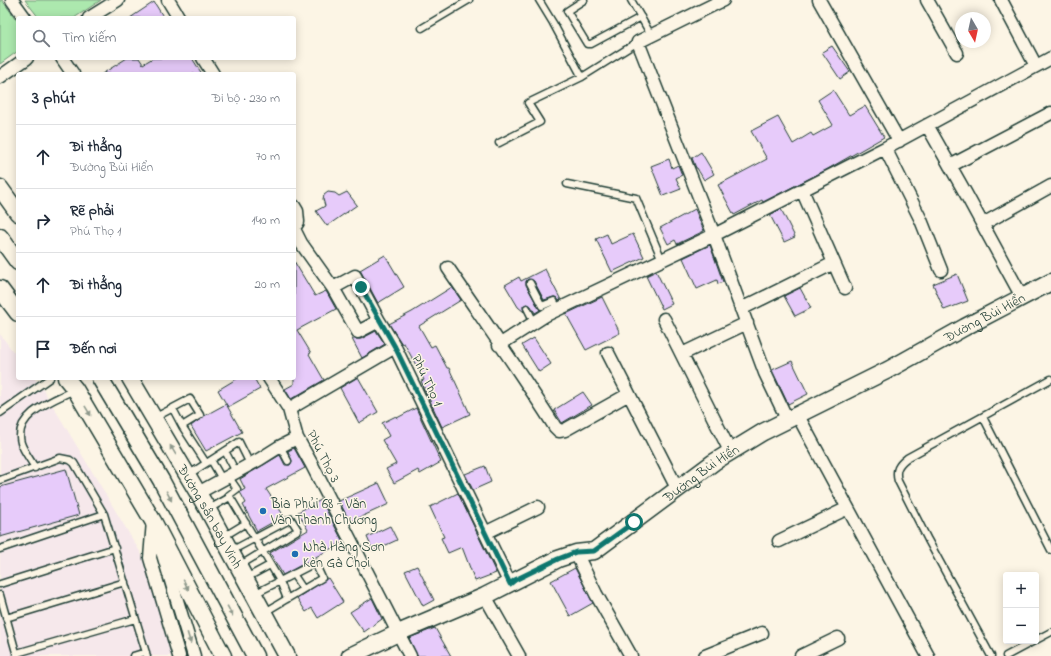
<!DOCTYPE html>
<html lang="vi">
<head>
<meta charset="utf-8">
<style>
  :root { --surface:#fff; --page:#f6f6f7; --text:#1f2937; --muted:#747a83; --line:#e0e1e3 }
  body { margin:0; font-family:"Indie Flower",sans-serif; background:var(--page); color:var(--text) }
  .controls { position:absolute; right:12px; bottom:12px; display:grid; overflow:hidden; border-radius:4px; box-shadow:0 2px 10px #0003 }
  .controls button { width:36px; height:36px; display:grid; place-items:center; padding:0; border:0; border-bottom:1px solid var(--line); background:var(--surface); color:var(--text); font:20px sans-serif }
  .compass { position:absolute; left:955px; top:12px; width:36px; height:36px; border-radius:50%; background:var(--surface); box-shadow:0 2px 10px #0003; rotate:171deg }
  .stop { position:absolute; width:12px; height:12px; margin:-9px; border:3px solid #0f766e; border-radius:50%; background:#fff }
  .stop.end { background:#0f766e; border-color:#fff; box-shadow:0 1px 4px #0008 }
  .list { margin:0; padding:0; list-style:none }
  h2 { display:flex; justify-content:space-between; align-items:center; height:52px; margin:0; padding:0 16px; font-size:17px }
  h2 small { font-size:13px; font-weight:400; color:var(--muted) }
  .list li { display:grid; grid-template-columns:26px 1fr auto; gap:12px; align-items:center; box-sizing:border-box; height:64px; padding:0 16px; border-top:1px solid var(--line) }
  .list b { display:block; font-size:15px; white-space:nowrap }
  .list p { margin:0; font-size:13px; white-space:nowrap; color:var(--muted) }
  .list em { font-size:13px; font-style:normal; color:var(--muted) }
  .icon { flex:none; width:22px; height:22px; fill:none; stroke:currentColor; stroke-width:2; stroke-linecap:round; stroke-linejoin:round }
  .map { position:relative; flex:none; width:1051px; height:656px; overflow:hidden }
  .search { position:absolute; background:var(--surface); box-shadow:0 2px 10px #0003; left:16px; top:16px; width:280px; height:44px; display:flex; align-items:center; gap:10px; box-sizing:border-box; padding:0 14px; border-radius:4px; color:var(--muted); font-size:15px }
  .panel { position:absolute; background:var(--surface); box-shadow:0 2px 10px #0003; left:16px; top:72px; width:280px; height:308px; border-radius:4px }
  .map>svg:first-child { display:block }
  .built { fill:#f6e8eb }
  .green { fill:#ace8ae; stroke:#669271 }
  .building { fill:#e7cbfa; stroke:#1f3d34 }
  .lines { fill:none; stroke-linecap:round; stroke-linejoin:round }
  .lane-casing { stroke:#1f3d34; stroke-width:9 }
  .street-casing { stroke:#1f3d34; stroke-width:15 }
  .secondary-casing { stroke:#1f3d34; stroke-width:19 }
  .lane { stroke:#fcf5e5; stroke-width:6 }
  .street { stroke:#fcf5e5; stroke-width:12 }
  .secondary { stroke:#fcf5e5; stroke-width:16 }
  .oneway { fill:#8e998c }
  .route { stroke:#0f766e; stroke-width:5 }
  .poi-dot { fill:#1f6fb2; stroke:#fcf5e5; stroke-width:1.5 }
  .labels { text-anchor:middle; stroke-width:3; stroke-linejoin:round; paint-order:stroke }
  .street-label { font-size:14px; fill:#1f3d34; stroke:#fcf5e5 }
  .poi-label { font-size:14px; fill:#1f3d34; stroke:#fcf5e5; text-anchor:start }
</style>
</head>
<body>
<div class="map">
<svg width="1051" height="656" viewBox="0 0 1051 656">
  <rect width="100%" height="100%" fill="#fcf5e5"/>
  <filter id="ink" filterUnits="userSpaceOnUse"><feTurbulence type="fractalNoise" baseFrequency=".025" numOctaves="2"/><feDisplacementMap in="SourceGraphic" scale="8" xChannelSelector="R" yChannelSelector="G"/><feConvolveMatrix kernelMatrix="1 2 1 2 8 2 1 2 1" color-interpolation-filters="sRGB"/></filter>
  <g filter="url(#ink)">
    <path class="built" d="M0 334 18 358V378H34L44 391 158 582 197 656H0Z"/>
    <path class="green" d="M0 0H2L18 22V51L0 64Z
      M25 0H101L74 18H39Z"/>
    <path class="building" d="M154 2 164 18H130Z
      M832 46 850 72 840 79 822 52Z
      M127 58H139L143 64 153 58H192L202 74H102Z
      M833 90 849 115 865 106 884 137 826 170 763 202 762 200 734 215 718 185 767 159 751 131 778 117 793 144 811 133 813 136 833 125 818 100Z
      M701 152 714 174 704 180 697 168H696L692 158Z
      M669 159 672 168 678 165 682 175 676 178 681 189 663 196 651 166Z
      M328 192 335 193 339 196 347 192 357 205 327 226 316 211 325 206 323 199 324 195Z
      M695 209 704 231 677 244 675 240 668 244 660 228Z
      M781 209 795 237 784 242 770 215Z
      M607 234 611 244 633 234 644 257 612 272 596 239Z
      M710 245 723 282 718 284 717 280 697 289 683 258Z
      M385 255 404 287 378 303 360 270Z
      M294 261 315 296 326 291 336 309 297 330 311 353 309 354 324 380 291 399 285 389 294 384Z
      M545 269 561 300 559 301 557 298 554 297 544 300 534 281 528 279 526 281V285L540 310 535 313 531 306 527 304 523 306 524 312 518 307 505 285 519 277 521 281Z
      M656 271 672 304 662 309 646 276Z
      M957 274 968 301 944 310 933 284Z
      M452 287 461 300 419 326 431 347 435 345 447 368H449L470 414 442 427 421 381 424 380 404 343 402 344 389 324 412 312Z
      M800 288 811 308 795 316 784 296Z
      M602 297 620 333 586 350 566 314Z
      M376 331 385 344 362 358 352 339H361Z
      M534 338 551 364 539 372 522 345Z
      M792 361 808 394 788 404 772 370Z
      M358 377 378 412 359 423 340 388Z
      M238 378H254L260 389 228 407 218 390Z
      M583 392 592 405 562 423 554 410Z
      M226 404 242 432 206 451 191 426 204 416Z
      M416 408 441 462 420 474 418 470 394 483 386 469 396 464 382 440 389 436 382 423 396 416 397 418Z
      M294 448 305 468 266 489 284 516 257 531 243 505 246 503 240 492 245 489 240 479 280 455 285 465H290L292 461 288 451Z
      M485 466 491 482 473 490 465 474Z
      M66 469 79 515 0 537V487Z
      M379 483 389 504 350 522 339 501Z
      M458 493 496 573 475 581 462 547 448 553 441 538 444 537 430 507Z
      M321 500 343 542 283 575 270 553 308 530 298 512Z
      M390 526 397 540 373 551 367 537Z
      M417 566 434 600 423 606 405 571Z
      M575 568 593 603 570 616 551 581Z
      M328 578 343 602 318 618 312 608 306 612 297 598Z
      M372 598 382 619 364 632 350 612Z
      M435 628 451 656H417L409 638Z"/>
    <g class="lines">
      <g class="lane-casing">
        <path id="lane" d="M539 0 553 23 582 77
          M584 0 567 11 587 44H591L641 17
          M631 0 651 35
          M422 28 469 0
          M499 143 540 122 528 103 582 77 638 42
          M567 184 636 198 662 260
          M530 283 542 306 554 301 558 309
          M527 308 534 322
          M173 409 182 426
          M0 413 50 378
          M983 417 1051 550
          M154 418 190 399 200 415 182 426 206 463
          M280 446 288 461
          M225 451 236 472
          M211 460 222 479
          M35 468C31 460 24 452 21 443 13 414 54 400 74 390
          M188 475 239 442 250 464
          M228 476 237 489 229 495 280 581 315 563 322 578 265 612
          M0 480 60 458 70 460 74 463 104 514 147 656
          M209 509 230 497
          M223 537 246 523
          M0 549 104 514
          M231 551 291 519 298 530 239 566
          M293 574 303 589
          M246 578 270 565
          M0 584 115 548
          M254 594 280 581 287 599
          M0 595 17 656
          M6 618 125 582
          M1036 640 1051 632
          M17 653 135 619
          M133 656 146 652
          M991 656 928 540 898 481C895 470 898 465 907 458L1051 379
          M1006 656 1034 641"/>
      </g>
      <g class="street-casing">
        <path id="street" d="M12 0 25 18
          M168 0 179 18
          M723 0 638 42 714 235 765 373 787 419
          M819 0 899 141
          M927 0 957 53
          M1001 0 1036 66
          M89 18 118 0
          M62 58 73 74
          M203 58 213 74
          M0 77 27 58
          M927 125 966 194 1022 297
          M885 148 921 220 941 270
          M950 166 1051 113
          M802 190 845 288
          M294 206 297 211 298 222 294 228
          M983 224 1051 186
          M294 229 301 243 333 288 358 332 379 321 395 347 510 584
          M448 268C484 321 521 373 555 427L559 431 565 430 629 394
          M333 288 355 276 379 321
          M741 309 834 263
          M664 319 730 451
          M499 345 546 315 714 235 885 148 1051 58
          M608 353 678 490
          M682 354 747 323
          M269 378 289 409 297 438 311 463 410 656
          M289 409 395 347
          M797 414 928 656
          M198 493 260 459 279 447 297 438
          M153 521 150 558 179 656
          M485 533 538 507
          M779 541 848 508
          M161 548 194 656
          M576 553 596 594 631 656
          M485 596 519 656
          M705 656 762 633
          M801 656 838 638"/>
      </g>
      <g class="secondary-casing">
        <g id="secondary">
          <path d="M0 188 18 213"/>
          <path d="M0 237 18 262"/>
          <path d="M0 289 18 313"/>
          <path d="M66 378 75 389 153 521 223 656"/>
          <path d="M100 378 161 480 255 656"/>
          <path id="s1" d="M130 378 208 510 287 656"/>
          <path id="s2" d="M350 656 398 633 485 596 558 559 576 553 594 551 714 462 763 432 888 370 965 327 1051 282"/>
        </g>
      </g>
      <use href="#lane" class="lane"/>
      <use href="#street" class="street"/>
      <use href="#secondary" class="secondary"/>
    </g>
    <defs><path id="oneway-solid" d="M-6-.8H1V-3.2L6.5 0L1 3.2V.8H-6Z"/></defs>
    <g class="oneway">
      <use href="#oneway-solid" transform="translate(88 411) rotate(59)"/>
      <use href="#oneway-solid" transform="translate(173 450) rotate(-121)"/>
      <use href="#oneway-solid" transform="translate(169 496) rotate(62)"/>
      <use href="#oneway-solid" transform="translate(186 585) rotate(63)"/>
      <use href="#oneway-solid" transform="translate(230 611) rotate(62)"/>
      <use href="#oneway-solid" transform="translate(189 638) rotate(73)"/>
    </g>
  </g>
  <g class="lines" filter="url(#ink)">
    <path class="route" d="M361 287 395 347 510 584 515 580 558 559 576 552 594 551 634 522"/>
  </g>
  <g class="poi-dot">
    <circle cx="263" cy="511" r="4"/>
    <circle cx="295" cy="554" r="4"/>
  </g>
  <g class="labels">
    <g class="street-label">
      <text dy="5" stroke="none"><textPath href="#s2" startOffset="723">Đường Bùi Hiển</textPath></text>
      <text transform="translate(428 380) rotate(65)" y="5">Phú Thọ 1</text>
      <text transform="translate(324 456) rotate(63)" y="5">Phú Thọ 3</text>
      <text dy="5" stroke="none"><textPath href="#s2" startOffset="399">Đường Bùi Hiển</textPath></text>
      <text dy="5" stroke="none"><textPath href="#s1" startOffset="160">Đường sân bay Vinh</textPath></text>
    </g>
    <g class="poi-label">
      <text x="271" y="508">Bia Phủi 68 - Văn<tspan x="271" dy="16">Văn Thanh Chương</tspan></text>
      <text x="303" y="551">Nhà Hàng Sơn<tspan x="303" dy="16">Kèn Gà Chọi</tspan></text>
    </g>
  </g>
</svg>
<div class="controls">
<button>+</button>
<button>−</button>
</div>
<svg class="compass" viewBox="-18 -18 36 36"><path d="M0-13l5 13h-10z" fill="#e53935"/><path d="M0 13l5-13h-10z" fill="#747a83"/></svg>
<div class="stop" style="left:634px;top:522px"></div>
<div class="stop end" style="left:361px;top:287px"></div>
<div class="search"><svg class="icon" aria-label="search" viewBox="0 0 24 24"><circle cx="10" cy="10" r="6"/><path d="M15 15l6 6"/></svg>Tìm kiếm</div>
<section class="panel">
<h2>3 phút<small>Đi bộ · 230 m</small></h2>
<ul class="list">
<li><svg class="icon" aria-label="ahead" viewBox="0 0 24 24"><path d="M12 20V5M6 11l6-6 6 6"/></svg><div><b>Đi thẳng</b><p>Đường Bùi Hiển</p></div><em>70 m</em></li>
<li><svg class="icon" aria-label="right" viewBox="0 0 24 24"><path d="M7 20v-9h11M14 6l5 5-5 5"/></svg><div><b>Rẽ phải</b><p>Phú Thọ 1</p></div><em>140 m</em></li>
<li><svg class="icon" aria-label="ahead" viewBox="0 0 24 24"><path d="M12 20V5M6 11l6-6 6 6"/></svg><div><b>Đi thẳng</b></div><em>20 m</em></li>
<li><svg class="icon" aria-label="arrive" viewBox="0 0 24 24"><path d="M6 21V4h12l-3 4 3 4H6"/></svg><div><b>Đến nơi</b></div></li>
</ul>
</section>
</div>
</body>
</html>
